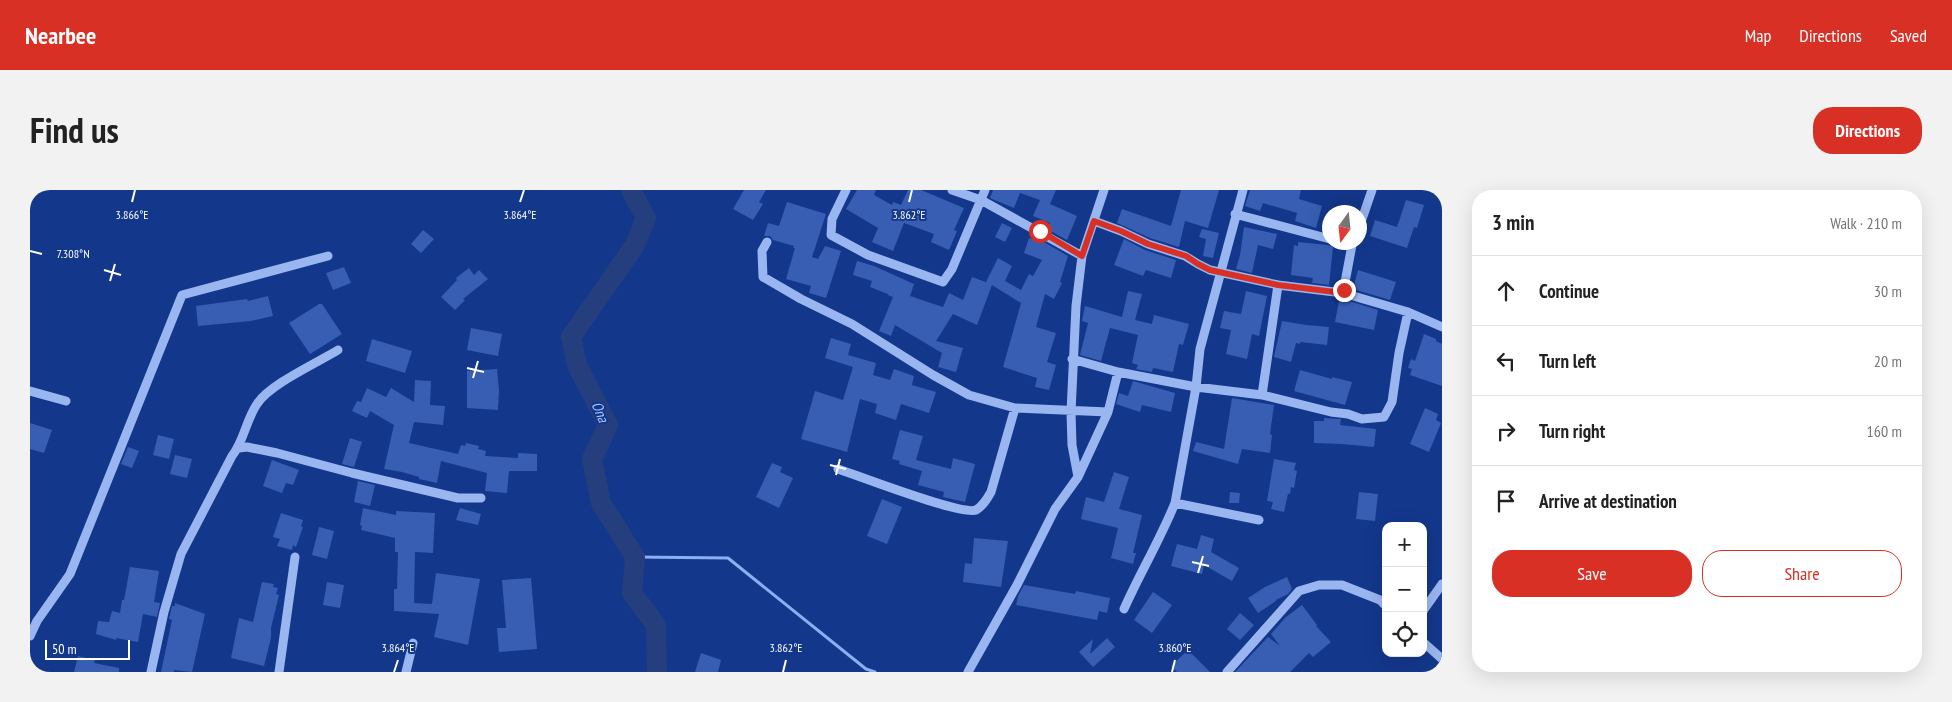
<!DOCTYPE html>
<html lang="en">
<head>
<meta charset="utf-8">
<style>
  :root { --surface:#fff; --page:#f2f2f2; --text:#222; --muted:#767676; --line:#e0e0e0; --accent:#d93025 }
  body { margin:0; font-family:"PT Sans Narrow",sans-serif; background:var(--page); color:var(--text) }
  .controls { position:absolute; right:15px; bottom:15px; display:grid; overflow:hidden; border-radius:10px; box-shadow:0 5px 20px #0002 }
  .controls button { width:45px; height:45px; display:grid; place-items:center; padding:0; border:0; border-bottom:1px solid var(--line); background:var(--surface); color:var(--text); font:25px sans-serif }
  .compass { position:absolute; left:1292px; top:15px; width:45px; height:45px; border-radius:50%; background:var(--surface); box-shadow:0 5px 20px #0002; rotate:195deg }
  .scale { position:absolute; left:15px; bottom:12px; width:85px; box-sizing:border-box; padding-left:5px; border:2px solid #fff; border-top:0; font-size:14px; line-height:18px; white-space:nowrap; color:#fff; -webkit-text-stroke:4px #13378b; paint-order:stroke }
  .stop { position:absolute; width:15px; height:15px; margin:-11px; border:4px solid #d93025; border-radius:50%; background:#fff }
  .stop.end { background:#d93025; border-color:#fff; box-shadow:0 1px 5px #0008 }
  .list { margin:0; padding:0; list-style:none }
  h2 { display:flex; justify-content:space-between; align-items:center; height:65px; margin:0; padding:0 20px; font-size:21px }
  h2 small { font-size:16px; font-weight:400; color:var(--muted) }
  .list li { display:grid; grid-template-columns:32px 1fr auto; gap:15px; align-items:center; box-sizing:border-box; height:70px; padding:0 20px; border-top:1px solid var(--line) }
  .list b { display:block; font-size:19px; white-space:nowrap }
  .list em { font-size:16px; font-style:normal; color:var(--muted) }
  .actions { display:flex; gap:10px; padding:15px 20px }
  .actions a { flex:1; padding:11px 0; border:1px solid var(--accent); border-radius:20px; text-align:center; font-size:18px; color:var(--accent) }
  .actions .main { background:var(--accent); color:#fff }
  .icon { flex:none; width:28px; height:28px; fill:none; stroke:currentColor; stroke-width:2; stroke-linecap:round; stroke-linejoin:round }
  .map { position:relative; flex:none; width:1412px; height:482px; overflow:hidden; border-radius:20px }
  header { display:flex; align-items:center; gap:30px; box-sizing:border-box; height:70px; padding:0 25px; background:var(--accent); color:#fff }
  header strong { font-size:24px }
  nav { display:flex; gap:28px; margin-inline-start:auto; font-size:18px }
  .intro { display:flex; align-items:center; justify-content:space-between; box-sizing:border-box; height:120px; padding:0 30px }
  h1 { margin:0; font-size:35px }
  .button { padding:12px 22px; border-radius:20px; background:var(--accent); color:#fff; font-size:18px; font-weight:700 }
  main { display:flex; gap:30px; padding:0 30px }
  aside { flex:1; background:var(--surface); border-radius:20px; box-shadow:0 5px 20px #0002 }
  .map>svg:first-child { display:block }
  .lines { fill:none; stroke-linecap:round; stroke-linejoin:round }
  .stream { stroke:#8caef4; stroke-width:3 }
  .river { stroke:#253f7e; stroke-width:20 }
  .building { fill:#375eb2 }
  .minor { stroke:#9ab6f0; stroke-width:9 }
  .route { stroke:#d93025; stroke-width:6 }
  .ticks { fill:none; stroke:#fff; stroke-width:2 }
  .labels { text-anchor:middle; stroke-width:4; stroke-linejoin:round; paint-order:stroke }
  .water-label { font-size:15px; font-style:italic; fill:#a6c0f8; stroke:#13378b }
  .ticks-label { font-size:12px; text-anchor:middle; fill:#fff; stroke:#13378b; stroke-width:4; stroke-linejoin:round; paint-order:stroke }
</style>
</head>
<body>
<header>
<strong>Nearbee</strong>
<nav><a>Map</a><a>Directions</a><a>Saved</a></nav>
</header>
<div class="intro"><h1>Find us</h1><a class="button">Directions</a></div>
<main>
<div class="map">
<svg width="1412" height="482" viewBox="0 0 1412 482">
  <rect width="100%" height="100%" fill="#13378b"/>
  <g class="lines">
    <path class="stream" d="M605 367 698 368 836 479 845 482"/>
    <path class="river" d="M601 0 616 28 605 55 541 147 547 175 578 235 562 269 571 313 605 367 602 403 626 435 627 482"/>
  </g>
  <path class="building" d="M714 0H736L729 12 733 14 723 30 703 19Z
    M827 0H846L844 5 862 15 863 12 871 15 878 0H891L934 18 924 40 927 41 919 60 901 52 904 44 874 33 863 61 842 52 848 38 816 19Z
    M963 0H1026L1020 14 1047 26 1037 50 1017 39 1020 33 1003 26 1010 10 990 3 984 18 960 8Z
    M1151 0H1189L1178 38 1155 31 1149 57 1120 48 1087 33 1092 19 1141 36Z
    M1220 0H1271L1269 9 1292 16 1286 38 1265 31 1267 23 1233 13 1230 21 1215 16Z
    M1376 10 1394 15 1387 38 1384 37 1377 58 1340 46 1345 30 1367 37Z
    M757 12 796 24 782 67 788 69 795 56 811 61 796 108 779 103 781 96 756 89 765 58H763L764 56 743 50 740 46H734L738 33 749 36Z
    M972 33 982 38 975 52 965 47Z
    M1214 37 1247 44 1243 59 1228 55 1222 83 1206 79 1210 65Z
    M1172 39 1189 43 1183 68 1173 66 1176 49 1169 47Z
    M393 40 404 49 391 63 381 54Z
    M999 48 1011 53 1012 51 1038 66 1030 92 1032 93 1024 109 1015 104 1006 137 1026 143 1017 172 1026 175 1019 200 1005 197 1007 188 973 177 991 113 962 95 947 135 923 124 906 151 933 158 926 182 908 177 912 163 865 135 861 146 849 141 863 107 858 105V104L840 97 842 91 823 85 827 71 844 76 884 94 880 106 913 117 919 103 933 110 942 87 958 93 956 92 968 68 982 76 975 91 991 100 999 84 1003 86 1012 70 994 63Z
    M1094 49 1115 60 1146 70 1141 88 1116 80 1113 86 1084 75Z
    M1268 52 1297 55 1303 57 1299 95 1282 93 1283 88 1261 85 1264 55 1268 56Z
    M314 77 321 93 303 100 296 83Z
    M439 78 444 85 449 80 458 89 433 109 435 110 425 120 411 107 427 90 426 88Z
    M1328 80 1366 92 1360 110 1323 99Z
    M1098 101 1112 104 1105 130 1122 134 1124 125 1159 134 1153 155 1149 154 1143 182 1123 178 1122 182 1106 179 1108 175 1102 173 1108 145 1080 138 1071 171 1050 165 1058 133 1052 131 1055 116 1092 127Z
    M1216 101 1237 106 1229 146 1222 144 1217 169 1196 164 1201 140 1190 138 1194 121 1211 124Z
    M238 106 243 126 221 131 168 136 166 116 217 109 218 111Z
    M1309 111H1319L1348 120 1344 140 1305 132Z
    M289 114H292L312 144 280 164 259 133Z
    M1252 131 1276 135 1299 137 1297 155 1270 152V154L1266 153 1261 172 1244 167Z
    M441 138 472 144 468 166 437 160Z
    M1394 144 1406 149V151L1412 154V196L1380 185 1382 179 1378 178 1381 169 1385 171Z
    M801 148 821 154 818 165 846 173 843 185 860 190 864 179 884 186 882 195 906 202 899 223 871 214 866 230 845 223 847 214 830 209 817 262 771 249 785 201 813 210 823 177 795 168Z
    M342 149 382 161 375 183 336 171Z
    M467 179 469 200 468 220 437 218V181Z
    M1270 180 1302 189V187L1322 192 1315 215 1264 201Z
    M385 190 401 191 400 215 415 216 413 235 384 232 379 253 428 264 431 255 435 256 436 253 449 256 448 259 456 261 455 266 488 268V263L507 264V281H479L477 303 455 301 457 283 411 271 407 293 389 289V287L372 282 354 279 364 235 340 221 337 228 322 221 327 211 331 212 337 198 356 207 361 198 384 212Z
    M1103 191 1145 203 1141 222 1112 215 1110 222 1086 214 1089 203 1098 206Z
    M1202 208 1244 215 1240 244 1242 245 1240 263 1212 259 1208 274 1163 261 1166 252 1194 259Z
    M1395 218 1408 224 1406 230 1411 233 1399 262 1380 254Z
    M1294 228 1311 229 1310 235 1346 239 1344 257 1312 254 1284 253V231H1294Z
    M0 233 22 240 14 263 0 259Z
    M870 240 893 246 886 270 921 279 923 268 945 274 935 312 913 307 914 302 888 295 892 281 869 274 870 271 862 269Z
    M128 245 144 249 139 269 123 265Z
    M320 248 332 252 324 277 312 274Z
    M98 257 109 261 102 278 91 274Z
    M145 265 162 269 157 288 140 284Z
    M1244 269 1266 273 1264 280 1267 281 1264 298 1261 297 1260 304H1258L1254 322 1241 319 1243 312 1237 311Z
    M242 270 269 280 263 295 256 293 252 303 233 296Z
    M742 273 752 277 750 282 763 288 749 318 726 307Z
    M1084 282 1099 287 1089 319 1112 325 1103 363H1106L1103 374 1081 368 1088 338 1051 329 1056 307 1074 312Z
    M328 291 345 295 340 316 324 312Z
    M1200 302 1210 303 1209 313H1199Z
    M1329 302 1348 304 1345 331 1326 329Z
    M852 309 872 317 857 354 837 346Z
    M333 318 366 325V321L405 323 403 363 385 362 384 413 402 414 406 383 450 389 438 455 404 447 409 424 364 421V399H367L368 362H365V348L331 340 332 336 330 335Z
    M430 318 451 324 448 335 426 330Z
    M251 323 273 330 271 336 273 337 266 357 263 355 262 360 247 356 250 349 243 347Z
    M289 337 304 341 297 369 282 365Z
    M1171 345 1184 349 1181 362 1209 378 1202 391 1174 375 1172 384 1141 376 1147 354 1167 359Z
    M944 348 978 351 971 397 933 392 935 373 942 374Z
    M100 377 129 381 124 412 130 413 127 427 113 424 108 452 86 448V450L66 444 68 431 79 432 82 421 90 423 92 410H94Z
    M1257 387 1262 399 1258 404 1246 410V411L1228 423 1218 408 1235 397Z
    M501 388 507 459 469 462 467 438H476L472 390Z
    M232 392 244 394 243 397 248 398 246 404 249 405 241 438V448L234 476 201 468 209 428 223 432Z
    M297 392 314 395 310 418 293 415Z
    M994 395 1045 404 1046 401 1080 408 1077 423 1069 421 1067 430 986 415 988 406Z
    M1123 402 1142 415 1122 443 1104 430Z
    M145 413 175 424 162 482 144 480V482H131L142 430 139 429 142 416H145Z
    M1272 415 1287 435 1286 436 1301 452 1283 467 1279 463 1260 482H1205L1238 447 1250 456 1241 444 1256 427Z
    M1210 423 1224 435 1210 450 1197 439Z
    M1077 448 1085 457 1063 477 1049 462 1063 449 1060 464Z
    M1158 460 1180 482H1147L1141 476Z
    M671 463 691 470 688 482H665Z
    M48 466 65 470 64 473 89 478V482H44Z"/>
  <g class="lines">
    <path class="minor" d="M816 0 802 29 801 45 838 65 913 92 922 79 955 0
      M922 0 951 10 1052 66
      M1213 0 1170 159 1166 197 1145 313 1229 330
      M1205 24 1300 49
      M1064 31 1091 41 1118 54 1155 66 1168 74 1180 80 1248 95
      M1330 35 1342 0
      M737 52 732 61 733 87 771 109 822 134 903 185 939 205 985 218 1078 222
      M1314 52 1322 55 1313 103 1378 122 1412 137
      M1042 169 1088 182 1166 197 1232 205 1301 222 1318 224 1332 229 1354 227 1362 212 1369 163 1378 122
      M0 201 36 211
      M1232 205 1248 95 1313 103
      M209 258 217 257 247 263 322 283 428 308H451
      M808 279C829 286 932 326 946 320 953 316 957 309 961 302L985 218
      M1048 287 1042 255 1041 222 1046 116 1052 66 1074 0
      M1094 419C1110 383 1130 350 1145 313
      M1393 421 1412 394
      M0 446 7 431 40 384 152 105 298 66
      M1393 452 1412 469
      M121 482 134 422 151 364 202 266C214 251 216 230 227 214 240 194 287 173 308 160
      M249 482 265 367
      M376 482 383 453
      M938 482 987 395 1025 319 1048 287 1078 222 1088 182
      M1197 482 1269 401 1289 395H1312L1350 410 1356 416"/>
  </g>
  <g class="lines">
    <path class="route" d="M1010 41 1052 66 1064 31 1091 41 1118 54 1156 66 1168 74 1180 80 1248 95 1313 103 1314 100"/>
  </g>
  <path class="ticks" d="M102 12 105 0M490 12 494 0M879 12 882 0M0 61 12 64M74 80 91 85M80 91 85 74M437 178 454 182M443 188 448 171M800 275 816 279M806 285 810 269M1162 372 1179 376M1168 383 1173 366M364 482 368 470M753 482 756 470M1142 482 1145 470"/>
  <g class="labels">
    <g class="water-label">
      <text transform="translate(570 222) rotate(67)" y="5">Ona</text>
    </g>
  </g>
  <g class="ticks-label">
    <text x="102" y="29">3.866°E</text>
    <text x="490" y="29">3.864°E</text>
    <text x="879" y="29">3.862°E</text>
    <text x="43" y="68">7.308°N</text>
    <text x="368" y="462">3.864°E</text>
    <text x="756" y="462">3.862°E</text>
    <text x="1145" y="462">3.860°E</text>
  </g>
</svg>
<div class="controls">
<button>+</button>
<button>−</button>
<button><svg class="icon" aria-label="locate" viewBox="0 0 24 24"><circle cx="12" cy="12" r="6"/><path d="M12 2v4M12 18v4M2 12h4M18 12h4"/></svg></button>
</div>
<svg class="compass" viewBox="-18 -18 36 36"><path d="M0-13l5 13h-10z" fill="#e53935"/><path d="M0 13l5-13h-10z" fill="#767676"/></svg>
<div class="scale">50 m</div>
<div class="stop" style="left:1010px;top:41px"></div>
<div class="stop end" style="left:1314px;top:100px"></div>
</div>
<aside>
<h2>3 min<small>Walk · 210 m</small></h2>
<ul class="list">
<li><svg class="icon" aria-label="ahead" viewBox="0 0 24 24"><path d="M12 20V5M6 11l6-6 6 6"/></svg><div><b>Continue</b></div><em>30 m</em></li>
<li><svg class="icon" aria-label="left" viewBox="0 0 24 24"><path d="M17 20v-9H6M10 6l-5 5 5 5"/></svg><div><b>Turn left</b></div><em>20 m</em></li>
<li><svg class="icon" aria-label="right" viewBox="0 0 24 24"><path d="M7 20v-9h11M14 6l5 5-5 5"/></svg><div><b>Turn right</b></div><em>160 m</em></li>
<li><svg class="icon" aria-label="arrive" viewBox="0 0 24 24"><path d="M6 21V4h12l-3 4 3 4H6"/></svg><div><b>Arrive at destination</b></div></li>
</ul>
<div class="actions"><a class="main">Save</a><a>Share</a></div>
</aside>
</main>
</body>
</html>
